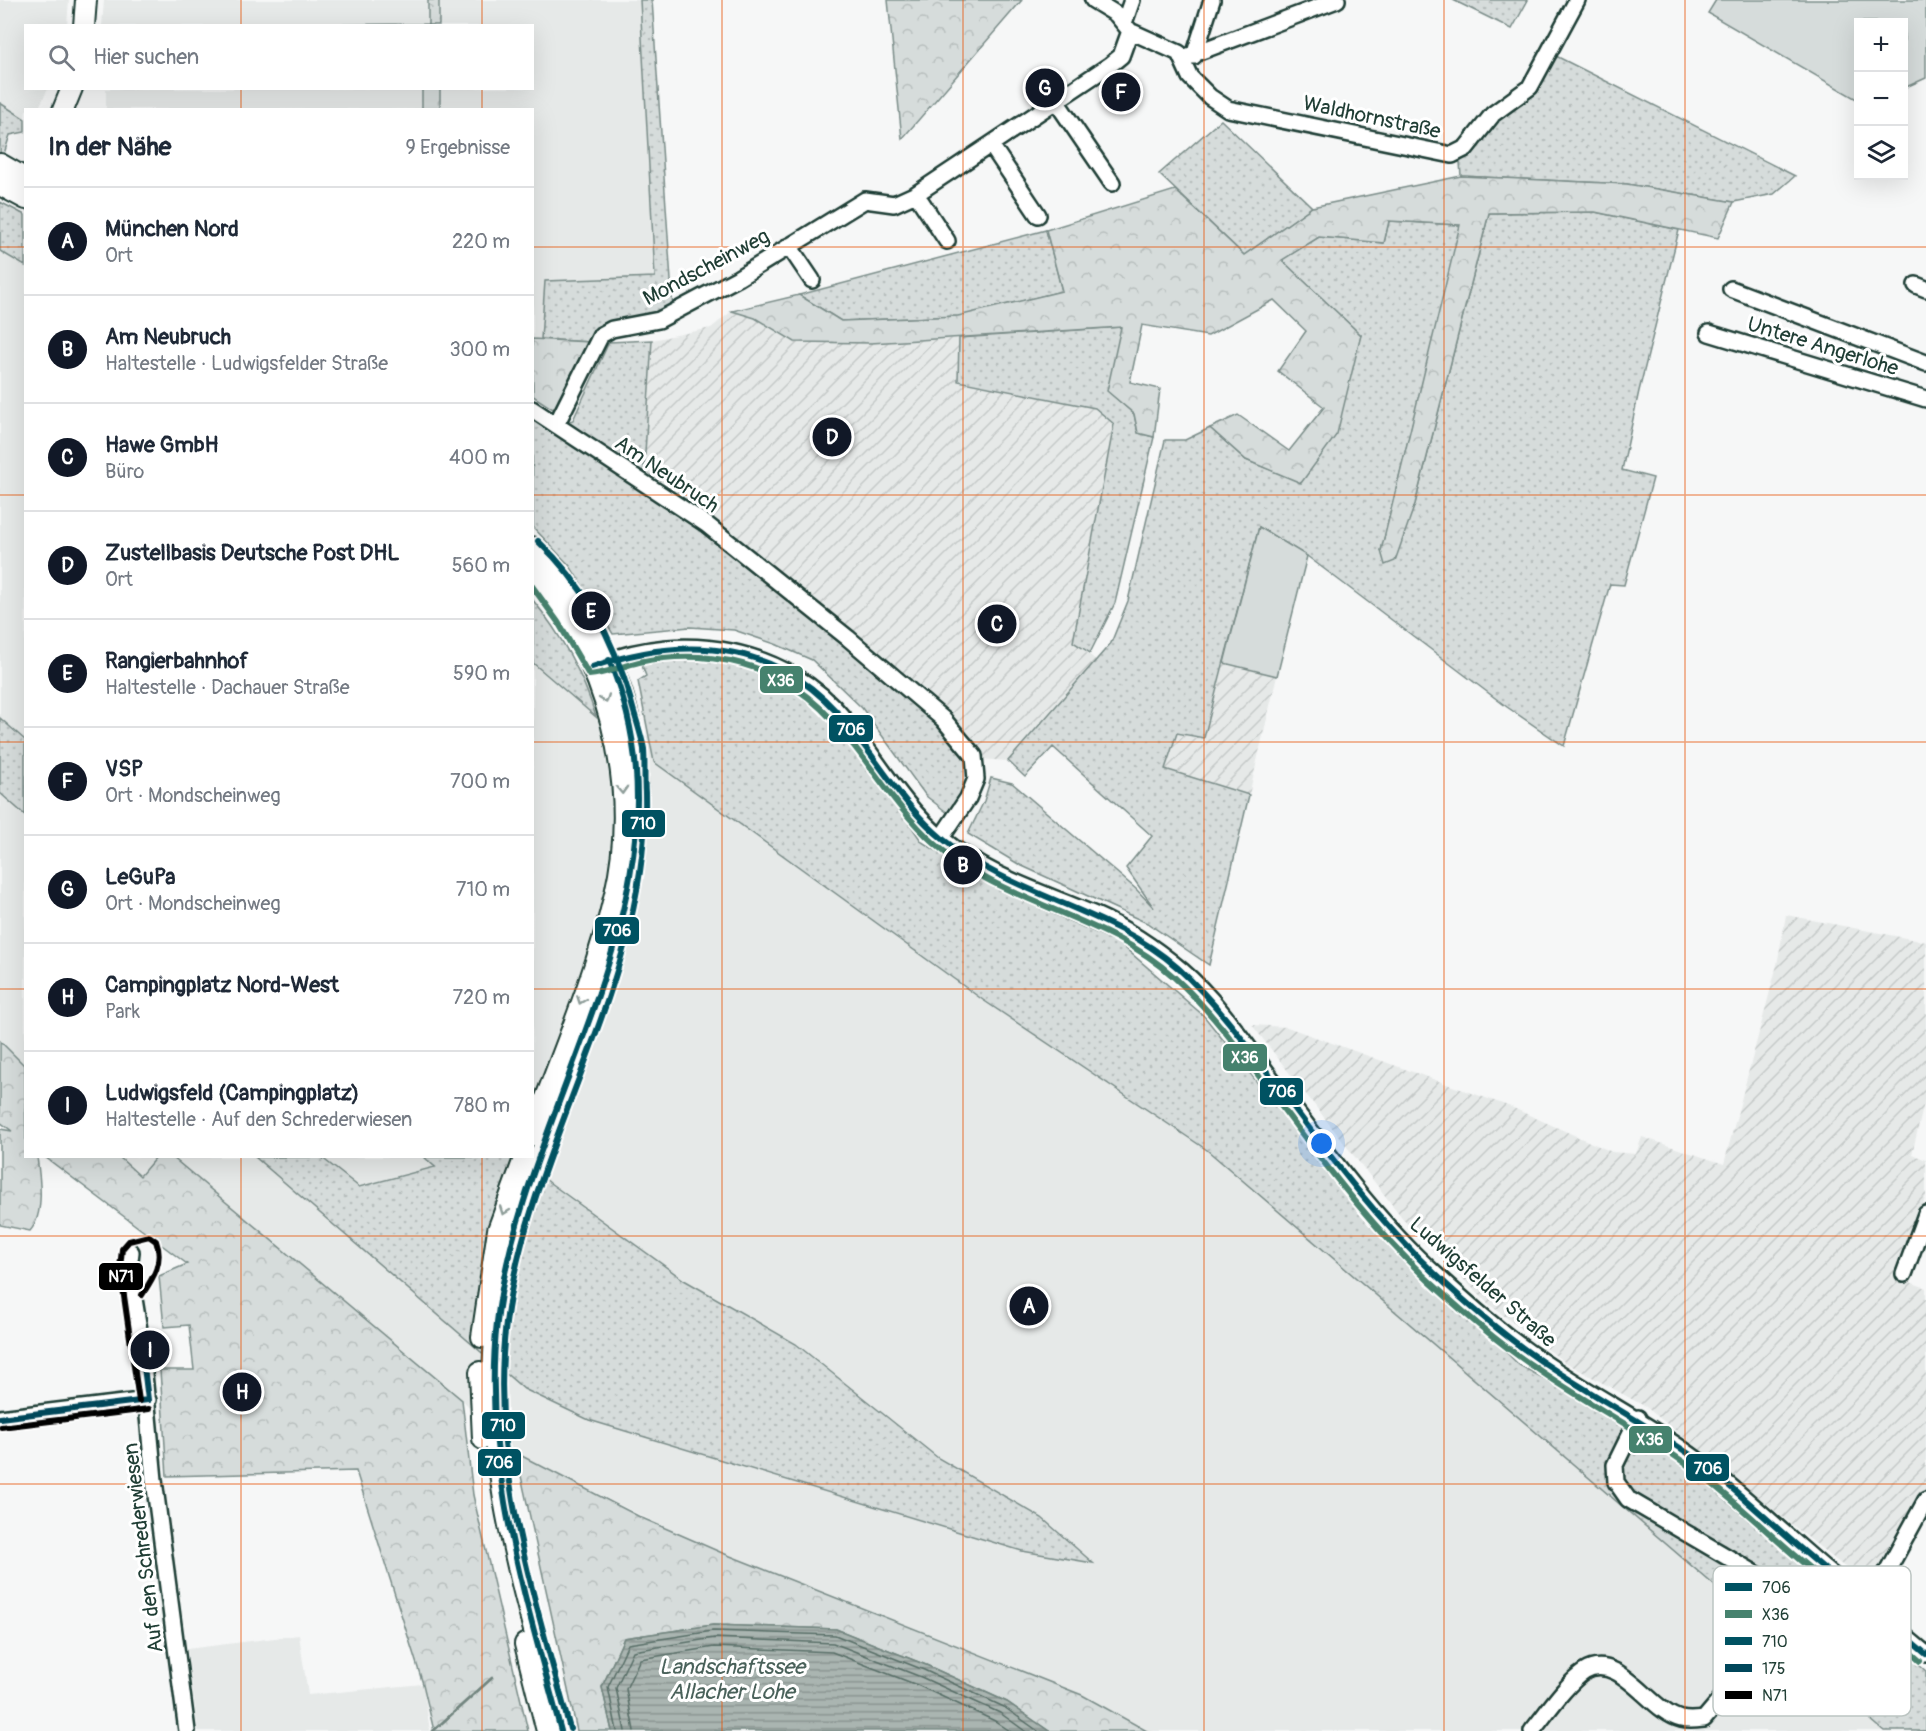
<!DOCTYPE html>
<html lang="de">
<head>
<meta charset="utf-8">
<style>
  :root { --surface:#fff; --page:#f2f2f3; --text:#1f2937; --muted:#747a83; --line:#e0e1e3; --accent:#111827 }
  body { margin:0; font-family:Pangolin,sans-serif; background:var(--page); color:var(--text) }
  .controls { position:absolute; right:18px; top:18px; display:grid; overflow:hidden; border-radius:0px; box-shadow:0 6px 24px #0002 }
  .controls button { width:54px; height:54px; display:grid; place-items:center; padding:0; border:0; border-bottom:2px solid var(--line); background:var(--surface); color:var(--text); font:30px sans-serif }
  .you { position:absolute; left:1322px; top:1144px; width:21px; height:21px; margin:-15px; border:4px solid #fff; border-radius:50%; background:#1a73e8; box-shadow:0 0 0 9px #1a73e833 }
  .badge { display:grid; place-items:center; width:39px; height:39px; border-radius:50%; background:var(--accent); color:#fff; font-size:20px; font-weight:700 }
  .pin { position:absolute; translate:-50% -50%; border:3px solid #fff; box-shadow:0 2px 6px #0006 }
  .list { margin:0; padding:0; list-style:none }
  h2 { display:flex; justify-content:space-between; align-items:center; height:78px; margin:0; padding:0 24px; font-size:26px }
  h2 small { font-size:20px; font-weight:400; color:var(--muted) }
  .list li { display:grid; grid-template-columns:39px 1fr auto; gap:18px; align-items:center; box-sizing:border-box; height:108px; padding:0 24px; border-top:2px solid var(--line) }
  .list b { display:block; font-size:22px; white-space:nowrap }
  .list p { margin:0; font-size:20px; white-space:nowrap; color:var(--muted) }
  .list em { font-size:20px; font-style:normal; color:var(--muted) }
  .icon { flex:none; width:33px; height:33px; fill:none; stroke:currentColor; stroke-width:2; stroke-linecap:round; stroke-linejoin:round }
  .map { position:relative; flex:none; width:1926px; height:1731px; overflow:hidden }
  .search { position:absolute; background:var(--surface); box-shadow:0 6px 24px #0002; left:24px; top:24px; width:510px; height:66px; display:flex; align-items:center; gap:15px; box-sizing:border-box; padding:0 21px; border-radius:0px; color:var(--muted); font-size:22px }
  .panel { position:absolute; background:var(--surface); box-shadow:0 6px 24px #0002; left:24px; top:108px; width:510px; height:1050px; border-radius:0px }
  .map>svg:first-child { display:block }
  .built { fill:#e6e9e8 }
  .industrial { fill:url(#industrial-furrows) }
  .grass { fill:url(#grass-dots); stroke:#7a8c88; stroke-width:1.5 }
  .forest { fill:url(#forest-crowns); stroke:#7a8c88; stroke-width:1.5 }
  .garden { fill:#d6dcdb; stroke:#7a8c88; stroke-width:1.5 }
  .water { fill:url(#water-rules); stroke:#72857f; stroke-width:1.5 }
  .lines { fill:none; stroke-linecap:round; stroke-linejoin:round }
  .shore { stroke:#576d66; stroke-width:1.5 }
  .stream { stroke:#72857f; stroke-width:3 }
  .minor-casing { stroke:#1f3d34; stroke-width:20 }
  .major-casing { stroke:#1f3d34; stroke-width:24 }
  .minor { stroke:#fff; stroke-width:15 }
  .major { stroke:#fff; stroke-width:20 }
  .bus-1-casing { stroke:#fff; stroke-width:10 }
  .bus-2-casing { stroke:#fff; stroke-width:10 }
  .bus-3-casing { stroke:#fff; stroke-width:10 }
  .bus-4-casing { stroke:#fff; stroke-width:10 }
  .bus-5-casing { stroke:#fff; stroke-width:10 }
  .bus-1 { stroke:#005262; stroke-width:6 }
  .bus-2 { stroke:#46826e; stroke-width:6 }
  .bus-3 { stroke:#005262; stroke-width:6 }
  .bus-4 { stroke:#00465a; stroke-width:6 }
  .bus-5 { stroke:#000; stroke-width:6 }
  .oneway { stroke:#8f9e9a }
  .grid { fill:none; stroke:#e8590c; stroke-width:1.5; stroke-opacity:0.55 }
  .labels { text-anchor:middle; stroke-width:6; stroke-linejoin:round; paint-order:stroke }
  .street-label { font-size:21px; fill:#1f3d34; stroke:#fff }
  .water-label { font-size:22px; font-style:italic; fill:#49615a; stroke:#fff }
  .key { fill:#fff; stroke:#bcc5c2; stroke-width:1.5 }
  .key-label { font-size:16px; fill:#1f3d34 }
  .line-badge { stroke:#fff; stroke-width:2 }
  .badge-label { font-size:16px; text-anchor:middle; font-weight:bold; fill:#fff }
</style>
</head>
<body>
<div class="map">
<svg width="1926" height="1731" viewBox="0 0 1926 1731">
  <defs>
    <pattern id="industrial-furrows" width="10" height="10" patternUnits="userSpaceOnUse" patternTransform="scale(1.5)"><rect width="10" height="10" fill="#e6e9e8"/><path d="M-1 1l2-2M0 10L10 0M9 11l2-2" fill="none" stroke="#c5c9c8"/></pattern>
    <pattern id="grass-dots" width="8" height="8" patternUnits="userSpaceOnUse" patternTransform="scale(1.5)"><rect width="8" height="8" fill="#d6dcdb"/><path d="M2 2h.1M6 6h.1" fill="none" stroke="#b7bebd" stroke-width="1.8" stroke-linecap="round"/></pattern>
    <pattern id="forest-crowns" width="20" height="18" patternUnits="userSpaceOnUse" patternTransform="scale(1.5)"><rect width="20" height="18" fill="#d6dcdb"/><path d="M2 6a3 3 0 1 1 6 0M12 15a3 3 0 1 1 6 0" fill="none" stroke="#b7bebd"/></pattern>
    <pattern id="water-rules" width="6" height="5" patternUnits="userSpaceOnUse" patternTransform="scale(1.5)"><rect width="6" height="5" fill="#aab5b1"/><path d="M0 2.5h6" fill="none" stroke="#8a9491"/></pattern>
  </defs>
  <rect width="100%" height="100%" fill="#f6f7f7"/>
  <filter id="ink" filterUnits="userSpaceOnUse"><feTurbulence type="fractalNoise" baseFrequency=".0167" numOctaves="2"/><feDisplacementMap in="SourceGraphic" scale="12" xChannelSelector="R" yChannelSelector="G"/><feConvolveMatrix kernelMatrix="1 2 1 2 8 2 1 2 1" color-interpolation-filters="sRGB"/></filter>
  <g filter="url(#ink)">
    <path class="built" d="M0 0H69L67 25 26 26V88L48 89 38 109 26 110 25 119 0 103Z
      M104 0H640L655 277 546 281 541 339H533L532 110 106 109V89L532 88V26H102Z
      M0 250 26 266 25 1066 0 1041Z
      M533 645 707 783 1112 1060 1902 1731H1147L1082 1695 837 1599 656 1543 674 1532 516 1453 462 1400 172 1157H255L524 1389 483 1157 532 1156Z
      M119 1157H156L140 1176Z
      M300 1157H450L362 1208Z
      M299 1635 308 1695 423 1684 430 1731H198L187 1649Z"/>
    <path class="industrial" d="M732 311 755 318 795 342 872 343 959 338 958 381 1095 408 1114 424 1073 641 1097 661 1008 761 967 758 643 485 652 340 711 328Z
      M1224 663 1277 676 1249 795 1165 769 1177 733 1204 738Z
      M1786 915 1926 942V1095L1912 1154 1926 1160V1196L1894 1276 1926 1288V1492L1872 1589 1646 1407 1563 1361 1490 1305 1411 1229 1252 1025 1287 1027 1511 1107 1612 1152 1636 1154 1642 1137 1724 1164 1777 965Z"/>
    <path class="grass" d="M640 0H652L673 310 596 327 590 342 541 339 545 281 655 277Z
      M1453 0H1528L1512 29Z
      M1552 54 1795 176 1774 194 1734 202 1627 184 1461 176 1460 162Z
      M0 103 25 119V132L10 135 3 157 0 155Z
      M1221 120 1312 207 1244 255 1159 174Z
      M0 202 25 215V266L0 251Z
      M1595 212 1679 230 1639 391 1622 470 1653 478 1624 585 1610 584 1564 746 1507 707 1307 556 1259 527 1204 738 1177 733 1165 769 1249 795 1209 965 1147 923 1020 865 968 834 984 801 991 778 1012 783 1136 889 1154 908 1126 868 1152 836 1053 747 1025 777 1008 761 1111 643 1128 601 1165 440H1185L1210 428 1246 460 1301 482 1361 335 1281 260 1319 237 1384 243 1389 221 1461 225 1381 551 1415 504 1489 213Z
      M1046 230 1062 291 962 316 841 321 799 295Z
      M1122 327 1108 391 1134 414 1138 433 1154 437 1115 603 1090 653 1073 642 1114 424 1095 408 958 381 959 338Z
      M652 340 643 485 844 643 940 723 967 758 971 777 949 814 926 796 862 708 812 660 775 644 734 630 690 627 613 634 570 566 533 527 532 416 550 428 573 420 609 342Z
      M532 599C560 633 583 674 596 717L533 663Z
      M690 658 736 661 760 667 811 695 836 718 922 842 999 890 1119 943 1204 1016 1293 1127 1399 1247 1519 1365 1653 1439 1926 1671V1731H1884L1207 1150 983 1000 654 762 638 681 646 676 641 663Z
      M0 718 25 740V815L0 793Z
      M255 1157H321L359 1187 435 1167 424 1157H519L550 1183 684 1280 796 1344 938 1458 1042 1518 1093 1563 1022 1551 589 1420 524 1389Z"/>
    <path class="forest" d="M428 0H439V25H274L428 24Z
      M888 0H1022L902 139Z
      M422 89H440V109H422Z
      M1461 176 1627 184 1734 202 1718 238 1595 212 1489 213 1415 504 1395 561 1385 565 1381 551 1460 225 1389 221 1384 243 1319 237 1282 260 1361 335 1337 434 1301 483 1246 460 1210 428 1238 415 1289 451 1324 407 1278 371 1306 331 1274 300 1208 336 1142 325 1130 382 1160 389 1154 437 1138 433 1134 414 1107 391 1121 327 871 343 795 342 755 318 732 311 799 295 841 321 958 316 1062 291 1046 230 1175 190 1244 255 1312 207Z
      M532 339 590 342 559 413 533 396Z
      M0 1041 25 1066 26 1156 37 1157C40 1178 45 1214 30 1231L0 1225V1129L12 1131 0 1122Z
      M45 1157H119L140 1176 156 1157H172L462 1400 473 1495 528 1731H434L423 1684 356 1471 167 1476 160 1370H194L189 1325 164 1327 159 1276 187 1264Z
      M516 1453 642 1518 720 1552 1082 1695 1147 1731H1049L1007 1702 926 1665 836 1629 713 1625 624 1638 602 1687 612 1731H577Z"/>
    <path class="garden" d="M1716 0H1926V78L1904 88V22H1858V100L1708 13Z
      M1259 527 1307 556 1277 676 1224 663Z"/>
    <path class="water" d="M713 1625 836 1629 926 1665 1007 1702 1049 1731H612L602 1687 624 1638Z"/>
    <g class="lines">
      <path class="shore" d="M617 1731 608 1687 628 1644 713 1631 835 1635 924 1670 1004 1707 1038 1731
        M625 1731 616 1688 633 1651 714 1638 833 1643 921 1677 1000 1713 1025 1731
        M634 1731 626 1689 640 1659 714 1647 832 1652 917 1685 995 1721 1010 1731"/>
      <path class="stream" d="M433 1731 492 1678"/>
      <g class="minor-casing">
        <path id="minor" d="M1093 0 1116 14 1130 31 1179 53 1190 77 1210 97 1228 109 1452 155 1466 148 1493 114 1530 87 1577 0
          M1124 23 1132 0
          M1194 56 1212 0
          M1183 58 1337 0
          M1056 101 1112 183
          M991 145 1038 215
          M916 194 947 241
          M789 246 812 280
          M1916 285 1926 289
          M1731 289 1926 363
          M1709 333 1926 399
          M532 409 706 524 848 638 943 719 974 756 976 779 968 798 941 838
          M556 425 601 335 612 329 659 320 738 278 865 200 894 204 916 194 1110 65 1121 56 1130 31
          M600 664C682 630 787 648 844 719 877 759 901 805 942 839 988 877 1042 892 1095 915 1127 929 1156 949 1182 971 1217 1001 1243 1041 1270 1077 1322 1145 1372 1218 1436 1275 1470 1306 1505 1337 1543 1362 1593 1396 1647 1423 1696 1459 1733 1486 1766 1518 1801 1548 1842 1584 1884 1619 1926 1654
          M131 1252 129 1268 141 1342 154 1480 187 1731
          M1904 1274 1926 1214
          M0 1418 148 1400
          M1866 1603 1879 1586 1926 1500
          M1532 1731C1546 1714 1566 1684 1584 1672 1619 1650 1650 1712 1681 1719 1689 1721 1696 1720 1704 1719L1782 1627C1792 1610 1785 1601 1775 1585L1628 1499 1616 1482 1615 1465 1638 1418"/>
      </g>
      <g class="major-casing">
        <path id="major" d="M84 26 86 0
          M63 110 72 88
          M0 164 26 179
          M0 185 26 199
          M532 547C567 578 594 623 612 666 704 892 525 1100 497 1321 479 1459 527 1599 561 1731
          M532 572C607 658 641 782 615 894 596 976 561 1056 532 1135
          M482 1337 498 1230 524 1159
          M480 1372 483 1439
          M525 1644 547 1731"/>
      </g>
      <use href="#minor" class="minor"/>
      <use href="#major" class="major"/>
      <g class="bus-1-casing">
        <path id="bus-1" d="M592 667C655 645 724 639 785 671 857 709 883 791 944 840 1014 897 1110 908 1178 968 1221 1007 1255 1056 1289 1101 1334 1162 1379 1221 1434 1273 1468 1305 1503 1335 1541 1361 1591 1395 1645 1423 1695 1458 1732 1486 1765 1518 1800 1548 1842 1584 1884 1618 1926 1654
          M561 1731C526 1599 481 1461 497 1322 522 1100 706 888 609 660"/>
      </g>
      <g class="bus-2-casing">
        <path id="bus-2" d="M532 586 558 622 589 675C605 674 622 666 639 662 686 652 739 656 782 680 849 716 878 793 934 843 1003 905 1105 914 1174 977 1216 1015 1250 1064 1284 1110 1329 1170 1374 1229 1429 1281 1463 1312 1498 1343 1536 1368 1586 1403 1640 1430 1689 1466 1727 1493 1759 1525 1794 1555 1836 1591 1879 1625 1920 1661"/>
      </g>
      <g class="bus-3-casing">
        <path id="bus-3" d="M538 541C585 585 614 639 631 701 635 717 641 733 644 749 645 763 644 779 645 793 650 980 529 1141 506 1323 488 1460 535 1598 570 1729"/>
      </g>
      <g class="bus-4-casing">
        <path id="bus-4" d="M141 1342 148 1400
          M0 1418 148 1400"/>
      </g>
      <g class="bus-5-casing">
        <path id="bus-5" d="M139 1401 120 1268 122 1249 129 1241 149 1236 156 1241C164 1262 153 1278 142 1295
          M1 1427 149 1409"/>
      </g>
      <use href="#bus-1" class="bus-1"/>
      <use href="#bus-2" class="bus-2"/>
      <use href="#bus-3" class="bus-3"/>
      <use href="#bus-4" class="bus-4"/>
      <use href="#bus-5" class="bus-5"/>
    </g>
    <defs><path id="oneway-chevron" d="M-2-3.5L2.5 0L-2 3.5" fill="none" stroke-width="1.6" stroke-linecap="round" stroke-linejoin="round" transform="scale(1.5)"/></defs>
    <g class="oneway">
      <use href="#oneway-chevron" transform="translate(605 699) rotate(70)"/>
      <use href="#oneway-chevron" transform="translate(622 790) rotate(87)"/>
      <use href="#oneway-chevron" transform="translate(581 1000) rotate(110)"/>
      <use href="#oneway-chevron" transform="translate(504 1211) rotate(110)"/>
    </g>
  </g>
  <path class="grid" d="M241 0V26M482 0V26M722 0V1731M963 0V1731M1204 0V1731M1444 0V1731M1685 0V1731M241 88V110M482 88V110M0 247H26M532 247H1926M0 495H26M532 495H1926M0 742H26M532 742H1926M0 989H26M532 989H1926M241 1156V1731M482 1156V1731M0 1236H1926M0 1484H1926"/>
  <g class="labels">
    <g class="street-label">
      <text transform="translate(1372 117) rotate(12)" y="7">Waldhornstraße</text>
      <text transform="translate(706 267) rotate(-28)" y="7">Mondscheinweg</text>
      <text transform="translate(1823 346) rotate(17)" y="7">Untere Angerlohe</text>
      <text transform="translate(667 474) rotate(34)" y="7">Am Neubruch</text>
      <text transform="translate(1483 1282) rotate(41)" y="7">Ludwigsfelder Straße</text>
      <text transform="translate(143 1548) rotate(-97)" y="7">Auf den Schrederwiesen</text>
    </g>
    <g class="water-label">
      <text x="732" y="1674">Landschaftssee<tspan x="732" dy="25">Allacher Lohe</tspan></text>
    </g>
  </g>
  <rect x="1713" y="1566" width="198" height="150" rx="9" class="key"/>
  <rect x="1725" y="1583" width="27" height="8" fill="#005262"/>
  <rect x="1725" y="1610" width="27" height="8" fill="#46826e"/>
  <rect x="1725" y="1637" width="27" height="8" fill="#005262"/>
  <rect x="1725" y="1664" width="27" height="8" fill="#00465a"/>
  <rect x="1725" y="1691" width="27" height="8" fill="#000"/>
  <g class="key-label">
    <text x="1762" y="1593">706</text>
    <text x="1762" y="1620">X36</text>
    <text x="1762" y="1647">710</text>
    <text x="1762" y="1674">175</text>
    <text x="1762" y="1701">N71</text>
  </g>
  <g class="line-badge">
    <rect x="759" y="665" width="45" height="29" rx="6" fill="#46826e"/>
    <rect x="828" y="714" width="46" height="29" rx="6" fill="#005262"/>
    <rect x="621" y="809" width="45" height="29" rx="6" fill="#005262"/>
    <rect x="594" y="916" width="46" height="29" rx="6" fill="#005262"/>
    <rect x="1222" y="1043" width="46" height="29" rx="6" fill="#46826e"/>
    <rect x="1259" y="1077" width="45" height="29" rx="6" fill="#005262"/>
    <rect x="98" y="1262" width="46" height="29" rx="6" fill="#000"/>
    <rect x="481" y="1411" width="45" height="29" rx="6" fill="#005262"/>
    <rect x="1628" y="1425" width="45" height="29" rx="6" fill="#46826e"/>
    <rect x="477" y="1448" width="45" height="29" rx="6" fill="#005262"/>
    <rect x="1685" y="1453" width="45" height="29" rx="6" fill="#005262"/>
  </g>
  <g class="badge-label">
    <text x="781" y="686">X36</text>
    <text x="851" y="735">706</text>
    <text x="643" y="829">710</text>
    <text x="617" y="936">706</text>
    <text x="1245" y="1063">X36</text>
    <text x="1282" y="1097">706</text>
    <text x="121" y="1282">N71</text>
    <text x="503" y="1431">710</text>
    <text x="1650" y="1445">X36</text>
    <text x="499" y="1468">706</text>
    <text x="1708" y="1474">706</text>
  </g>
</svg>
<div class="controls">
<button>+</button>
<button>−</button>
<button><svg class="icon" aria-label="layers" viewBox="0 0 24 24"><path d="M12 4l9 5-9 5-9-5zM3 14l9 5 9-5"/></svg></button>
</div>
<div class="you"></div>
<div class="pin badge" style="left:1029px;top:1306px">A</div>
<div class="pin badge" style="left:963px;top:865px">B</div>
<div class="pin badge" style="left:997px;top:624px">C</div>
<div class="pin badge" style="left:832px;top:437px">D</div>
<div class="pin badge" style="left:591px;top:611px">E</div>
<div class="pin badge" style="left:1121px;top:92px">F</div>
<div class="pin badge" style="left:1045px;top:88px">G</div>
<div class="pin badge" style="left:242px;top:1392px">H</div>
<div class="pin badge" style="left:150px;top:1350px">I</div>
<div class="search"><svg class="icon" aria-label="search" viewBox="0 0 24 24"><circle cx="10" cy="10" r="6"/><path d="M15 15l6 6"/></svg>Hier suchen</div>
<section class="panel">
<h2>In der Nähe<small>9 Ergebnisse</small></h2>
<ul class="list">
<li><span class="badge">A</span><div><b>München Nord</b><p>Ort</p></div><em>220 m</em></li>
<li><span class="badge">B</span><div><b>Am Neubruch</b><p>Haltestelle · Ludwigsfelder Straße</p></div><em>300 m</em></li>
<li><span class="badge">C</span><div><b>Hawe GmbH</b><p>Büro</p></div><em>400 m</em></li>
<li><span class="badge">D</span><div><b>Zustellbasis Deutsche Post DHL</b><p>Ort</p></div><em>560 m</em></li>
<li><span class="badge">E</span><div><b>Rangierbahnhof</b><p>Haltestelle · Dachauer Straße</p></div><em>590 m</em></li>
<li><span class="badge">F</span><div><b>VSP</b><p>Ort · Mondscheinweg</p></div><em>700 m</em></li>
<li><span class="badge">G</span><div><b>LeGuPa</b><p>Ort · Mondscheinweg</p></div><em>710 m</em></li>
<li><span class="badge">H</span><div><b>Campingplatz Nord-West</b><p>Park</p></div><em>720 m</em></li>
<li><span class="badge">I</span><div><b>Ludwigsfeld (Campingplatz)</b><p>Haltestelle · Auf den Schrederwiesen</p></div><em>780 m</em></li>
</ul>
</section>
</div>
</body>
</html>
